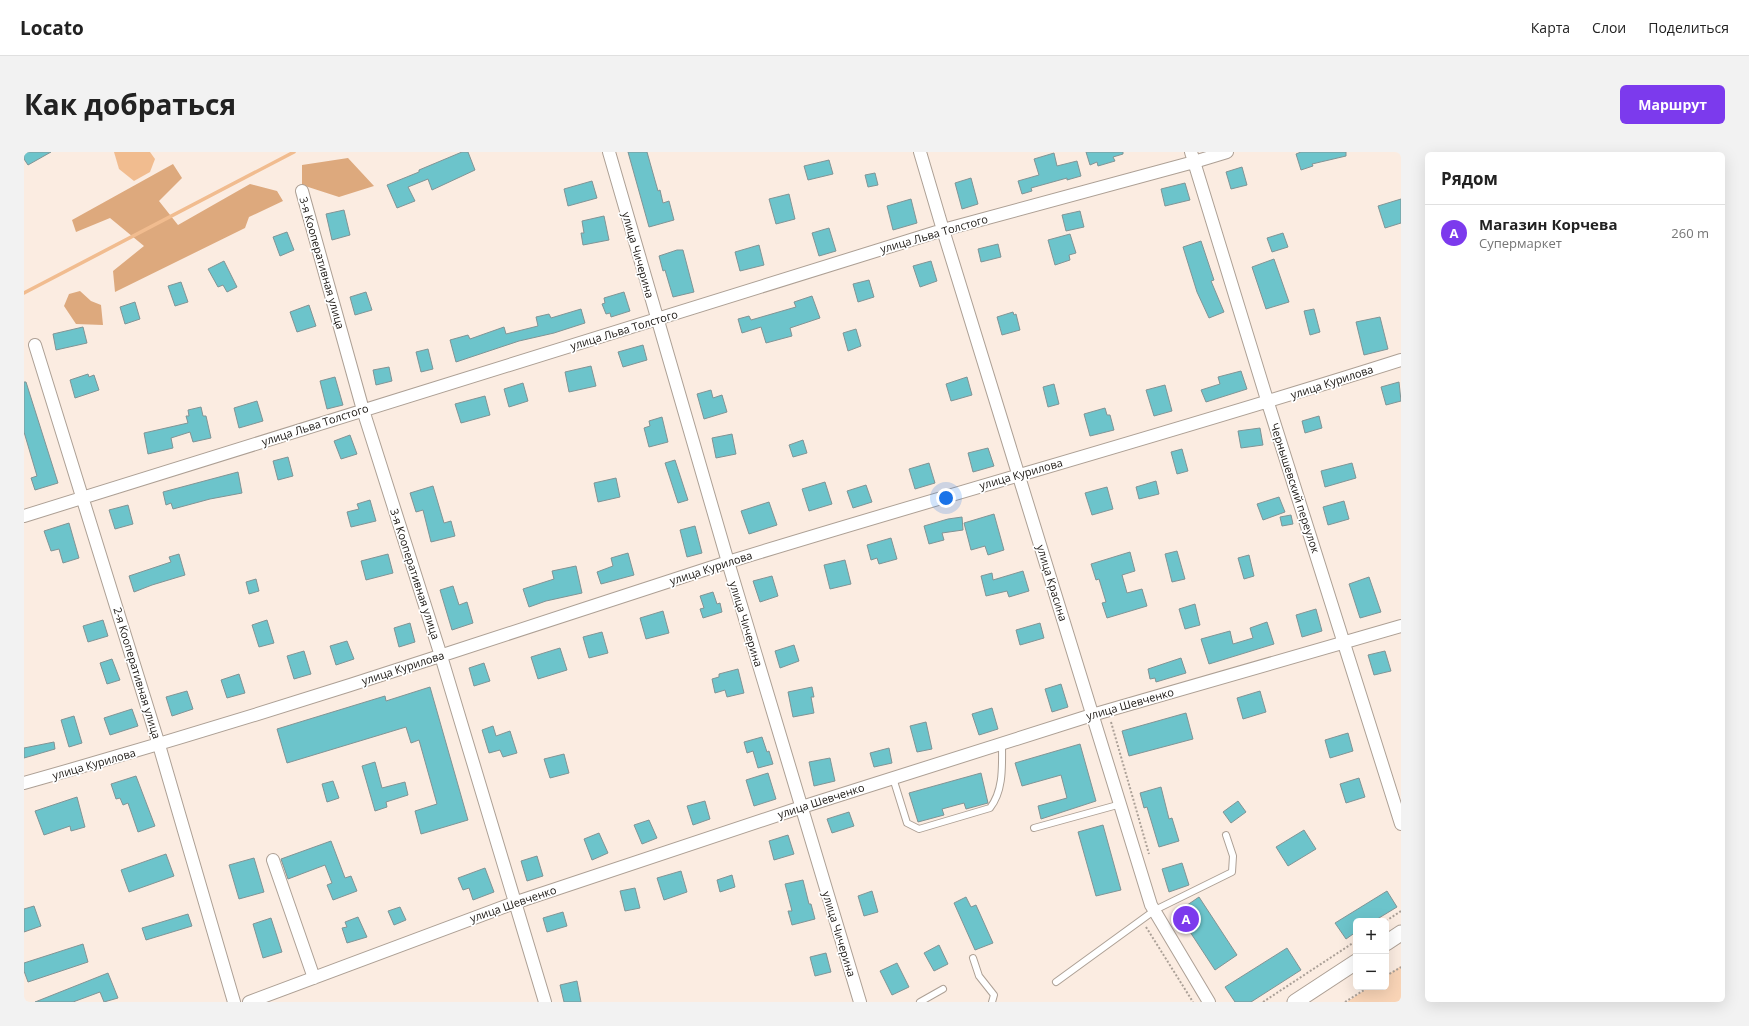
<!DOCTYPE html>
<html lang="ru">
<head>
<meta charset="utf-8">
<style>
  :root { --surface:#fff; --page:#f2f2f2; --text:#222; --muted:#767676; --line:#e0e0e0; --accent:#7c3aed }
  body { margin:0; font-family:"Open Sans",sans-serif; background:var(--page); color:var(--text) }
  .controls { position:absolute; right:12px; bottom:12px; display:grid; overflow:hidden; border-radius:6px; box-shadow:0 4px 16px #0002 }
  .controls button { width:36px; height:36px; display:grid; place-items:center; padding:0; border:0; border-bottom:1px solid var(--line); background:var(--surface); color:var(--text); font:20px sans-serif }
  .you { position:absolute; left:922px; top:346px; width:14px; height:14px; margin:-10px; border:3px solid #fff; border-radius:50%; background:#1a73e8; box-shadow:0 0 0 6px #1a73e833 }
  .badge { display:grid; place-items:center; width:26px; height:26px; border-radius:50%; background:var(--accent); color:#fff; font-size:13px; font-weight:700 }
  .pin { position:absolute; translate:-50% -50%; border:2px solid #fff; box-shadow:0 1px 4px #0006 }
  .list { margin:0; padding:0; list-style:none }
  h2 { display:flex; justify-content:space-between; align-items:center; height:52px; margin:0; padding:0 16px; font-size:17px }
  h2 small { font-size:13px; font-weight:400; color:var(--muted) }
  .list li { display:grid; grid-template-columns:26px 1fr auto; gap:12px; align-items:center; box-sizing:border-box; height:56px; padding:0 16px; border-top:1px solid var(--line) }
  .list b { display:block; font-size:15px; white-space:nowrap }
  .list p { margin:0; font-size:13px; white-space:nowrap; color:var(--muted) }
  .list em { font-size:13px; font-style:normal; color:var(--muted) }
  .map { position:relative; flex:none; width:1377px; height:850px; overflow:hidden; border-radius:6px }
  header { display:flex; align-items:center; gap:24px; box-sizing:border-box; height:56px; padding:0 20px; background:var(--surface); border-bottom:1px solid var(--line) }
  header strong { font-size:19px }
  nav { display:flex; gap:22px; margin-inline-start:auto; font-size:14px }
  .intro { display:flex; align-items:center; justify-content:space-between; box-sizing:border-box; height:96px; padding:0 24px }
  h1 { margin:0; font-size:28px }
  .button { padding:10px 18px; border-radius:6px; background:var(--accent); color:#fff; font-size:14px; font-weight:700 }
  main { display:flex; gap:24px; padding:0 24px }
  aside { flex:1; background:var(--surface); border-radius:6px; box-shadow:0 4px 16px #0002 }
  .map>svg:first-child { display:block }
  .green { fill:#f9d4b6 }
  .forest { fill:#dda97d }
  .water { fill:#f1bc8f }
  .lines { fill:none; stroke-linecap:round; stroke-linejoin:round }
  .stream { stroke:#f1bc8f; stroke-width:3.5 }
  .building { fill:#6cc4cb; stroke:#819495 }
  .service-casing { stroke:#ada095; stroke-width:8 }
  .minor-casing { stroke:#ada095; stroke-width:14 }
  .tertiary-casing { stroke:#ada095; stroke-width:17 }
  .path { stroke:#aba097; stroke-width:2; stroke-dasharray:2 2; stroke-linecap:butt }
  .service { stroke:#fff; stroke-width:6 }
  .minor { stroke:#fff; stroke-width:12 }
  .tertiary { stroke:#fff; stroke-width:15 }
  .labels { text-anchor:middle; stroke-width:3.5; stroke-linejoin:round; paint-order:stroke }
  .street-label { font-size:11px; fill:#1a1612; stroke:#fff }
</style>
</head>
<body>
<header>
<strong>Locato</strong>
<nav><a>Карта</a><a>Слои</a><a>Поделиться</a></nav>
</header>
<div class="intro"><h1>Как добраться</h1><a class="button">Маршрут</a></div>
<main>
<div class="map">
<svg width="1377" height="850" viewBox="0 0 1377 850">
  <rect width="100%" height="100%" fill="#fbece1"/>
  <path class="green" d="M1377 814V850H1323L1345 835H1362V824Z"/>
  <path class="forest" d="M324 6 350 34 315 45 278 33V13Z
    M149 12 158 26 135 49 154 73 226 32 253 39 259 49 225 65 221 76 91 140 89 119 120 94 86 66 52 80 48 68Z
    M56 139 67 149 77 153 79 173 52 172 40 154 45 142Z"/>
  <path class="water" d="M90 0H126L131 7 126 20 110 29 95 17Z"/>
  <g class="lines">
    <path class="stream" d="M0 141 270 0"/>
  </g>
  <path class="building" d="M0 0H27L4 13 0 7Z
    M438 0H444L451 18 408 38 404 27 384 35 391 49 373 56 363 33 395 20V18Z
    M604 0H623L634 39 636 38 639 51 645 49 650 68 625 75Z
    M1062 0H1099V2L1089 5 1091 9 1074 14 1073 10 1066 13Z
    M1277 0H1322V4L1288 12 1289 14 1277 18 1272 2Z
    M1030 1 1033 14 1053 9 1057 24 1043 28V26L1007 36 1008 39 998 42 994 29 1015 23 1010 7Z
    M805 8 809 22 784 28 780 14Z
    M1218 15 1223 33 1207 37 1202 20Z
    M851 21 854 33 844 35 841 23Z
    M947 26 954 52 938 57 931 31Z
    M568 29 573 46 544 54 540 37Z
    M1161 31 1166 48 1141 54 1137 37Z
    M765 42 771 67 752 72 745 47Z
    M887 47 893 71 869 78 863 54Z
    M1377 47V71L1361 76 1354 54Z
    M320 58 326 83 308 88 302 62Z
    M1056 59 1060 75 1042 79 1038 63Z
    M580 64 585 88 559 93 557 81H560L558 69Z
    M805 76 812 99 795 104 788 81Z
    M263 80 270 98 256 104 249 85Z
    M1259 81 1264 95 1248 100 1243 86Z
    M1046 82 1052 101 1045 103 1046 108 1031 113 1024 88Z
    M1177 89 1190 128 1187 129 1200 160 1185 166 1173 140 1159 95Z
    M974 92 977 105 957 110 954 97Z
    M735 93 740 113 716 119 711 100Z
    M653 98H659L670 140 649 145 641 118 639 119 635 104Z
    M1250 107 1265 150 1242 157 1228 115Z
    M200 109 213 135 203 140 199 133 194 135 184 117Z
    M907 109 913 129 896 135 889 114Z
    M845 128 850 145 834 150 829 132Z
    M157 130 164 150 151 154 144 134Z
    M342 140 348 158 331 163 326 145Z
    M600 140 606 159 587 165 586 161 582 162 578 152 581 151 580 146Z
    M788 144 796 166 766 176 768 184 742 191 737 175 718 181 714 167 725 164 727 168 772 155 770 150Z
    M111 150 116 167 101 172 96 155Z
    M285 153 292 174 273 180 266 160Z
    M557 157 561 171 530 181 495 189 432 210 426 188 444 183 446 187 480 175 482 182 514 174 512 165 525 162 527 166Z
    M1290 157 1296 180 1286 183 1280 159Z
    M989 160 990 163 992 162 996 178 978 183 973 165Z
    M1356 165 1364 197 1340 203 1332 170Z
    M59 175 63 191 32 198 29 182Z
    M832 177 837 194 824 199 819 181Z
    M619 193 623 208 599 215 594 200Z
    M404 197 409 217 397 220 392 200Z
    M567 214 572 234 545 240 541 220Z
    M365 215 368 229 352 233 349 218Z
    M1217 219 1223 237 1182 250 1177 238 1196 232 1194 225Z
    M64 222 65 225 70 223 75 238 51 246 46 228Z
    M311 225 319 253 303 257 296 229Z
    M943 225 948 243 927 249 922 232Z
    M0 230H2L34 331 11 338 7 326 13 324 0 280Z
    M1375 230 1377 249 1362 253 1357 235Z
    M499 231 504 249 485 255 480 237Z
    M1030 232 1035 252 1024 255 1019 235Z
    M1141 233 1148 259 1130 264 1122 238Z
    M687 238 689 246 698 243 703 260 680 267 673 242Z
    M461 244 466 263 437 271 431 252Z
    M233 249 239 269 215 276 210 256Z
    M177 255 179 264H182L187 286 169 290 166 280 147 286 149 296 124 302 120 281 164 271 162 264H165L164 258Z
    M1081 256 1083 263H1086L1090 278 1066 284 1060 262Z
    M1295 264 1298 276 1281 281 1278 269Z
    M638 265 644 290 625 295 620 276 626 274 625 269Z
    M1236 276 1239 293 1217 296 1214 279Z
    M708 282 712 302 692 306 688 286Z
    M326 283 333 302 317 307 310 289Z
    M779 288 783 301 769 305 765 293Z
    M964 296 970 314 949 320 944 301Z
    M1158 297 1164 319 1153 322 1147 300Z
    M264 305 269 324 254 328 249 309Z
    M651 308 664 348 654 351 641 311Z
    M905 311 911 331 891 337 885 317Z
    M1328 311 1332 326 1301 335 1297 319Z
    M214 320 218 341 186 347 149 357 147 351 142 353 139 340Z
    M592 326 596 345 574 350 570 331Z
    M1132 329 1135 342 1115 347 1112 335Z
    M801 330 808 352 785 359 778 337Z
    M842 333 848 350 829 356 823 339Z
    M409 334 420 371 427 369 431 384 407 390 399 358 392 360 386 341Z
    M1083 335 1089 357 1068 363 1061 341Z
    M1255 345 1261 360 1239 368 1233 352Z
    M346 348 352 369 327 375 323 360 335 357 333 352Z
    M1320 349 1325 367 1304 373 1299 355Z
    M745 350 753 373 725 382 717 359Z
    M104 353 109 372 91 377 85 358Z
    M970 362 980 398 964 403 961 394 947 398 940 371Z
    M1267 363 1269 372 1258 374 1256 365Z
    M938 365 939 378 918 381 920 388 905 392 900 374 924 367Z
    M45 371 55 406 39 411 35 397 27 399 20 379Z
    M671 374 678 401 663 405 656 378Z
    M867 386 873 407 855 412 853 406 847 408 843 393Z
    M1153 399 1161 427 1148 430 1141 402Z
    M1106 400 1111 419 1098 423 1103 441 1118 437 1123 454 1083 466 1078 451 1082 450 1075 427 1072 428 1067 412Z
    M604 401 610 423 577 432 573 420 589 414 587 406Z
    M155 402 161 423 128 433 110 440 105 424 147 410 145 405Z
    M364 402 369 421 342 428 337 409Z
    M1225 403 1230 424 1220 427 1214 406Z
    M821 408 827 432 806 437 800 413Z
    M552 414 558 441 522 449 505 455 499 437 530 427 528 419Z
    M999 419 1005 439 985 445 983 439 962 444 957 424 968 421 969 428Z
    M748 424 754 444 736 450 729 429Z
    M1345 425 1357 460 1336 466 1325 432Z
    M232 427 235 439 225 442 222 430Z
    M429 434 435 453 443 450 449 471 428 478 416 438Z
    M689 440 693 452 696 451 698 460 679 466 676 457 680 456 676 444Z
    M1171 452 1176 473 1161 477 1155 457Z
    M1292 457 1298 479 1278 485 1272 463Z
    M639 459 645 481 622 487 616 466Z
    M79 468 84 484 64 490 59 474Z
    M243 468 250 491 235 495 228 473Z
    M1243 470 1250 492 1185 512 1177 487 1206 479 1209 492 1229 486 1226 476Z
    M386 471 391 490 375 495 370 476Z
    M1016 471 1020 486 996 493 992 478Z
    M578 480 584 501 565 506 559 485Z
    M323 489 330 507 312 513 306 494Z
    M770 493 775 509 756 516 751 499Z
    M536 496 543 518 514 527 507 505Z
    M280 499 287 522 270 527 263 504Z
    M1361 499 1367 519 1350 523 1344 503Z
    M1157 506 1162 521 1132 530 1131 526 1126 527 1124 517Z
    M88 507 96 528 83 532 76 511Z
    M460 511 466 529 450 534 445 516Z
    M714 517 720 541 703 545 701 538 691 541 688 527 695 525V522Z
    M215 522 221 541 203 546 197 528Z
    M1037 532 1044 555 1028 560 1021 537Z
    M406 535 444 668 397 682 391 659 413 652 395 588 387 591 382 575 263 611 253 577 361 544 362 549Z
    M788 535 790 545H787L790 561 769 565 764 540Z
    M163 539 169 557 148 564 142 545Z
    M1236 539 1242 560 1219 567 1213 546Z
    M968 556 974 577 955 583 948 562Z
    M108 557 114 574 86 583 80 566Z
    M1162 561 1169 587 1105 604 1098 579Z
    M50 564 58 591 45 595 37 568Z
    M902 570 908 597 893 600 886 574Z
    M469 574 472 584 486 579 493 601 479 605 476 598 465 601 458 578Z
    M1324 581 1329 599 1306 606 1301 588Z
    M738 585 743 600 745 599 749 612 734 616 729 599 723 601 720 590Z
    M30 590 31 597 0 606V596Z
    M1056 592 1072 649 1017 667 1014 654 1043 646 1037 623 998 634 991 611Z
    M865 596 868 611 850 615 846 601Z
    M540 602 545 621 526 626 520 607Z
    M806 606 811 629 790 634 785 610Z
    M351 610 358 636 381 630 384 643 362 650 363 655 351 659 338 614Z
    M744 621 752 647 730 654 722 628Z
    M957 621 964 651 942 657 940 651 918 657 920 663 894 670 885 641Z
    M112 624 131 674 114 680 104 651 99 653 96 646 92 647 87 632Z
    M1335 626 1341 645 1322 651 1316 632Z
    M309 629 315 646 303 650 298 632Z
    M1137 635 1145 667 1148 666 1155 689 1135 695 1123 655 1120 656 1116 641Z
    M53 645 61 675 47 679 46 674 20 683 11 659Z
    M681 649 686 667 669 673 663 654Z
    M1214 649 1222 660 1207 671 1199 660Z
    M825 660 830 674 808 681 803 667Z
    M625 668 633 686 618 692 610 673Z
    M1079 673 1097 738 1072 744 1054 680Z
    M1280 678 1292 697 1264 714 1252 695Z
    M575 681 584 701 568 708 560 687Z
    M764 683 770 702 750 708 745 689Z
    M307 689 321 726 327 724 333 739 309 748 303 733 308 731 301 713 264 727 257 707Z
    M142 702 150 724 105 740 97 718Z
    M513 704 519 724 503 729 497 709Z
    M230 706 240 740 215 747 205 713Z
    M1158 711 1165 733 1145 740 1138 717Z
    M461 716 470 740 449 748 445 736 439 738 434 726Z
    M657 719 663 740 640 748 633 726Z
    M708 723 711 735 696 740 693 728Z
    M779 728 785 752H787L791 767 768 773 764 759H768L761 732Z
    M611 736 616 756 601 759 596 739Z
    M848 739 854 760 840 764 834 744Z
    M1363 739 1373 755 1350 769H1332V780L1322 787 1311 771Z
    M942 745 947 755 952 753 969 791 951 798 930 751Z
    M1175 745 1213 803 1191 818 1153 760Z
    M10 754 17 774 0 780V757Z
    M376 755 382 768 370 773 364 759Z
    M539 760 543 774 523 780 519 766Z
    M164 762 168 774 122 788 118 776Z
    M334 765 343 785 323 791 318 776 323 775 321 770Z
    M247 766 258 800 239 806 229 772Z
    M59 792 64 810 4 830 0 819V811Z
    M915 793 924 812 910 819 900 801Z
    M1263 796 1277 818 1227 850H1211L1201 835Z
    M802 801 807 820 791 824 786 805Z
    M873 811 885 835 868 843 856 819Z
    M84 821 94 846 80 850 76 840 49 850H11Z
    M553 829 557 850H540L536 833Z"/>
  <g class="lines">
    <g class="service-casing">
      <path id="service" d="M869 626 883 671 895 677 966 656C980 638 978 613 978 591
        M1010 676 1097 652
        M949 806 955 824 970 843 968 850
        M1032 830 1131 758 1208 720 1209 704 1202 683
        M896 850 919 837"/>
    </g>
    <g class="minor-casing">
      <path id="minor" d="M585 0 704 410 836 850
        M896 0 919 78 1127 753 1185 850
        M1167 0 1244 251 1377 672
        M278 39 339 258 417 504 521 850
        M11 193 135 593 210 850
        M0 364 919 78 1170 10 1203 0
        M0 631C142 591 282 548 422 502 516 472 610 440 704 410 928 341 1154 279 1377 208
        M249 708 290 826
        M225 850 490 751 778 655 1068 563 1377 474"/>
    </g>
    <g class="tertiary-casing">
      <path id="tertiary" d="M1362 791 1377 781
        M1271 850 1332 810"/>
    </g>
    <path class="path" d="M1087 570 1125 702
      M1362 769 1377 759
      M1122 775 1169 850
      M1362 824 1377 815
      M1239 850 1332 789
      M1321 850 1345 835"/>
    <use href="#service" class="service"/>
    <use href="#minor" class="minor"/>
    <use href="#tertiary" class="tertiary"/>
  </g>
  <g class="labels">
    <g class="street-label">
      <text transform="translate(910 82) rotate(-16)" y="4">улица Льва Толстого</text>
      <text transform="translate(614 103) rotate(74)" y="4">улица Чичерина</text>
      <text transform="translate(298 111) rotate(74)" y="4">3-я Кооперативная улица</text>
      <text transform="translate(600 178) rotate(-17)" y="4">улица Льва Толстого</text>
      <text transform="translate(1308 230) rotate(-18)" y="4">улица Курилова</text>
      <text transform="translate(291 273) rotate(-18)" y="4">улица Льва Толстого</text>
      <text transform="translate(997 322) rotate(-16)" y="4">улица Курилова</text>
      <text transform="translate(1271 336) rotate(72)" y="4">Чернышевский переулок</text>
      <text transform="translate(687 416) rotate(-18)" y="4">улица Курилова</text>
      <text transform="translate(391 422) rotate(72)" y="4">3-я Кооперативная улица</text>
      <text transform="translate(1028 431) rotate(73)" y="4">улица Красина</text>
      <text transform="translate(722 472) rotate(73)" y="4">улица Чичерина</text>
      <text transform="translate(379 516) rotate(-18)" y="4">улица Курилова</text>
      <text transform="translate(113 521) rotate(73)" y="4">2-я Кооперативная улица</text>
      <text transform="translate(1106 552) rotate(-16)" y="4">улица Шевченко</text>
      <text transform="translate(70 612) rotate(-16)" y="4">улица Курилова</text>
      <text transform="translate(797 649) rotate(-18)" y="4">улица Шевченко</text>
      <text transform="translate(489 752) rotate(-19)" y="4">улица Шевченко</text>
      <text transform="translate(815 782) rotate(73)" y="4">улица Чичерина</text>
    </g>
  </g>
</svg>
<div class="controls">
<button>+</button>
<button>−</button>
</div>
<div class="you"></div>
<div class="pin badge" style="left:1162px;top:767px">A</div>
</div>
<aside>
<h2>Рядом<small></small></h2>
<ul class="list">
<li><span class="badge">A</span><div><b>Магазин Корчева</b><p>Супермаркет</p></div><em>260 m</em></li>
</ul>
</aside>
</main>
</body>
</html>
